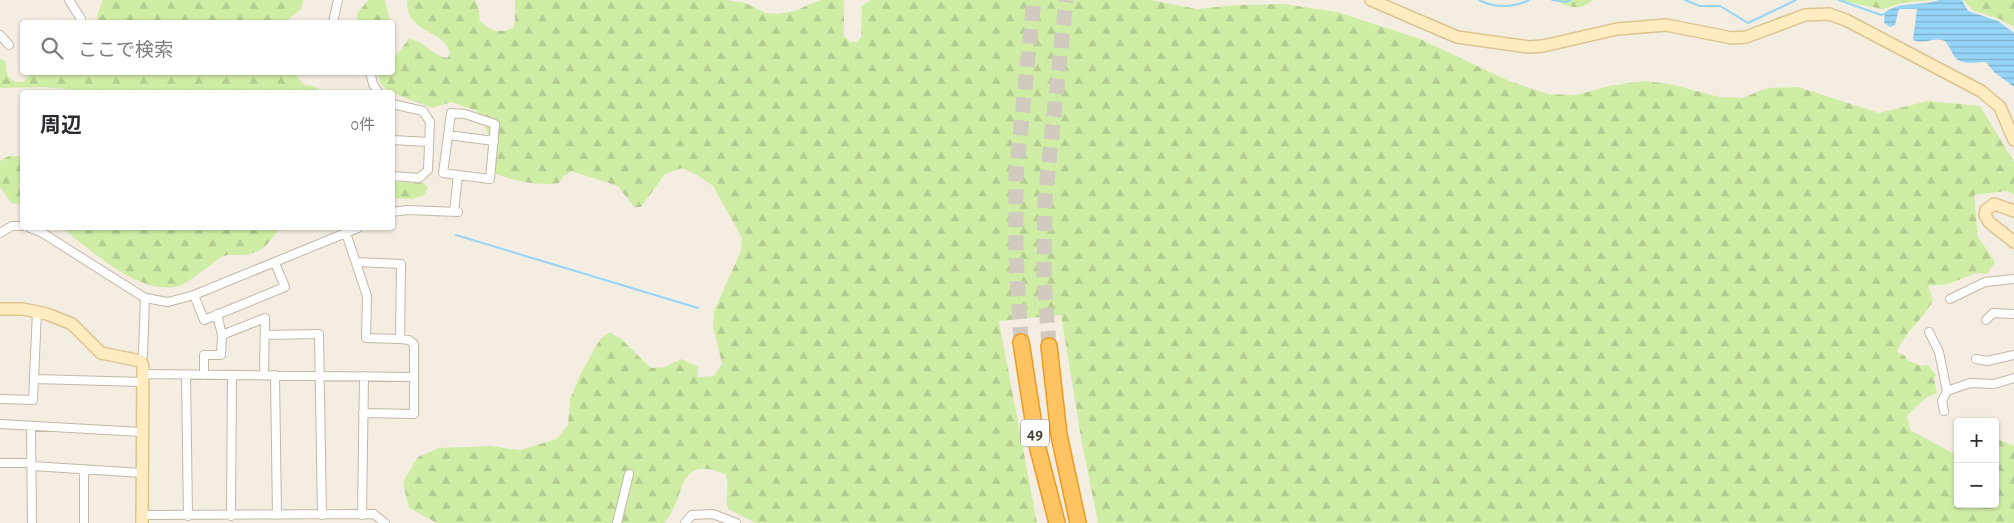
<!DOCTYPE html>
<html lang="ja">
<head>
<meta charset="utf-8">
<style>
  :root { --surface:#fff; --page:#f7f7f7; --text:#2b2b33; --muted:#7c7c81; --line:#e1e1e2 }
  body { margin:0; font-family:"Alegreya Sans","Noto Sans JP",sans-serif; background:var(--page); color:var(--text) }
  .controls { position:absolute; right:15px; bottom:15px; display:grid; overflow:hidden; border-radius:5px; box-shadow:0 1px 4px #0004 }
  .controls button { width:45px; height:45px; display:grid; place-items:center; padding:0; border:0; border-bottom:1px solid var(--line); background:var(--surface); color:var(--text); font:25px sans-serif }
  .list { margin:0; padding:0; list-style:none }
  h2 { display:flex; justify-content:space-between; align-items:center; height:65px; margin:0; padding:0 20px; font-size:21px }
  h2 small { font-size:16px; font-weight:400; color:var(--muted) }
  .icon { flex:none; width:28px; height:28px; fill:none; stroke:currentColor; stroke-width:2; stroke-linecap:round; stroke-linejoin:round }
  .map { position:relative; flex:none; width:2014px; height:523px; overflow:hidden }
  .search { position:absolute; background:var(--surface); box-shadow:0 1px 4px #0004; left:20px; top:20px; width:375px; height:55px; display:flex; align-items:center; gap:12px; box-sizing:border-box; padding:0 18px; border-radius:5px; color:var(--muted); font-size:19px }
  .panel { position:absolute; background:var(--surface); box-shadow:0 1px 4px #0004; left:20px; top:90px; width:375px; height:140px; border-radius:5px }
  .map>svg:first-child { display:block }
  .forest { fill:url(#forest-firs) }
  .water { fill:url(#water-rules) }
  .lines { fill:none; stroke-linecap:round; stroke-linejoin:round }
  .stream { stroke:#97d5f8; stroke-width:2 }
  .highway-tunnel { stroke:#d0cabf; stroke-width:15; stroke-dasharray:15 8; stroke-linecap:butt }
  .street-casing { stroke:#c3b8a7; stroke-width:10 }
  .secondary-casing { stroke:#dbc48f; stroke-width:14 }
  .highway-casing { stroke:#ee9a22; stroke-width:18 }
  .street { stroke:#fff; stroke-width:8 }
  .secondary { stroke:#ffedc1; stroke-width:11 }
  .highway { stroke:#ffc462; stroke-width:15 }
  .labels { text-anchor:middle; stroke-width:5; stroke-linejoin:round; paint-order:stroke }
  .shield { fill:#fff; stroke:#7e7770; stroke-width:1 }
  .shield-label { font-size:16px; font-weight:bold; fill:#463d32 }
</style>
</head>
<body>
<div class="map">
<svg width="2014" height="523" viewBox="0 0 2014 523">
  <defs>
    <pattern id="forest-firs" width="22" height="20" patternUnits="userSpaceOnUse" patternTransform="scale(1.25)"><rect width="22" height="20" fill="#d0eda6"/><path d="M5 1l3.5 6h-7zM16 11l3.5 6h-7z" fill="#b4cc8f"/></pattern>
    <pattern id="water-rules" width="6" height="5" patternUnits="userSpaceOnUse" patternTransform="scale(1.25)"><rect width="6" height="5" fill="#97d5f8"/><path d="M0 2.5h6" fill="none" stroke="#7daec9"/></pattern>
  </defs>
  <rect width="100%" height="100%" fill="#f3ede2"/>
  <path class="forest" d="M103 0H303L301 9 285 22H99L97 17Z
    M368 0H385L390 22H357V14Z
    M407 0H475L478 6 480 21C491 31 499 34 513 28L515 22V0H726L745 3 766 13 777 14 795 11 820 0H844V36L850 42H856L861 38 862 6 870 0H1151L1197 9 1237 5 1284 4 1337 12 1420 39 1509 81 1548 94 1576 95 1609 86 1644 81 1670 84 1719 97 1742 98 1768 88 1798 87 1879 113 1928 101 1980 106 2014 162V195L2007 191 1974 195 1978 237 1995 262 1987 274 1976 273 1948 284 1928 286 1933 300C1923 320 1905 331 1897 352L1905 356 1907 360 1921 366 1928 365 1936 375 1934 379 1937 393 1924 399 1907 416 1910 430 1958 456V504H1995V438L2014 446V523H1098L1082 443 1061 315 999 321 1037 523H756L728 509C724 496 731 486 725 474 674 453 687 499 664 523H437L409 508 403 482 418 457 439 448 490 446 520 450 557 439 568 425 570 399 582 371 601 338 610 333 620 338 651 368 665 367 681 359 698 367V377L714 376 722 364 713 326 714 311 741 251 742 238 713 186 697 175 682 168 665 174 641 207H634L618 186 571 171 563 177 559 183C536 186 515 181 493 173L491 139 477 111 451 102 432 108C420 103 391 94 384 87 380 84 379 77 377 73L392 72 393 59 409 39C424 40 432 56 447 58L450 54C445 28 405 35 407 0Z
    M1556 0H1593C1580 11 1569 8 1556 0Z
    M1838 0H1934L1902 3 1882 9Z
    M1963 0H2014V27L2000 19 1974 11Z
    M0 59 6 61C6 74 8 83 23 82L33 72H293L304 85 313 86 323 92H98L44 87 0 88Z
    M9 156H22V205L11 203 0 187V161Z
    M393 182 423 183 428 187 425 195 411 199 393 198Z
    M62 228H280C269 242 263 254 242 255 236 255 229 254 223 256 212 263 189 283 179 286 140 297 90 249 62 228Z"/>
  <path class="water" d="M1939 0H1962L1968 11 1998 21 2014 33V87L1994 72 1986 62C1975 61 1963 67 1954 56 1951 51 1949 46 1945 41 1933 36 1927 45 1913 40L1917 9H1899L1895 25 1890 27 1884 23 1885 12C1905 0 1918 7 1939 0Z"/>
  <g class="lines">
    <path class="stream" d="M1479 0C1495 8 1512 8 1529 0
      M1552 0 1565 2 1571 0
      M1685 0 1700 6H1720L1748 23 1796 0
      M1839 0 1881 15 1885 14
      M456 235 698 308"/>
    <path class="highway-tunnel" d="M1021 342 1016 256V176L1034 0
      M1049 346 1044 279 1045 200 1066 0"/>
    <g class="street-casing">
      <path id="street" d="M69 0 81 19
        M333 22 338 0
        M0 35 9 45
        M370 72 373 84 378 92
        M392 104 423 111 430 122 428 170 419 178 392 176
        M448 135 494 141
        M392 140 429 142
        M392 212 407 210 458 212
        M454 212 458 175 443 173 451 113 465 114 495 124 490 179 458 175
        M30 228 41 232 145 298 168 302 194 295 358 228
        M0 233 12 226H22
        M346 233 367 296 366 338 400 339
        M356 262 401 264 400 339 409 340 414 344V414L363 413
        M194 295 204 320 285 287 275 263
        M1950 299 1985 282 2014 279
        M217 314 222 335
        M1986 320 1993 313 2014 314
        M1929 332 1939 352 1947 391
        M265 335 319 334 322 515
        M1976 359 1987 361 2014 355
        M141 361 143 355 145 298
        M143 374 414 377
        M186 375 188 516
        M204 375V355H221L222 335 265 318 264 375
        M275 375 277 515
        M34 379 143 382
        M0 399 33 400 37 312
        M1944 411 1942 401 1947 391 1970 383 1994 384 2014 378
        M0 424 141 432
        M31 426 32 523
        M0 463H30
        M32 466 142 473
        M142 515 374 514 385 523
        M362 515 364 376
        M231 516 232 375
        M84 523V469
        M617 523 629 474
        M685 523 692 515 713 514 736 523"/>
    </g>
    <g class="secondary-casing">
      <path id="secondary" d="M1371 0 1457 37 1529 47 1543 46 1617 29 1666 25 1732 38 1746 37 1805 15 1829 14 1846 20 1981 91 2000 107 2014 140
        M2014 211 1994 204 1986 210 1985 215 1989 222 2014 242
        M0 309H23L47 314 72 324 101 353 141 361 143 367 142 523"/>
    </g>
    <g class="highway-casing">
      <path id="highway" d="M1021 342 1037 445 1057 523
        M1049 346 1059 435 1078 523"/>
    </g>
    <use href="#street" class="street"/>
    <use href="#secondary" class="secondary"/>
    <use href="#highway" class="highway"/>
  </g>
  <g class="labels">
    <rect class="shield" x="1021" y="419.5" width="28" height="27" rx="4"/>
    <g class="shield-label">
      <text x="1035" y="439">49</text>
    </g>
  </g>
</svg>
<div class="controls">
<button>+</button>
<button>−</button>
</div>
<div class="search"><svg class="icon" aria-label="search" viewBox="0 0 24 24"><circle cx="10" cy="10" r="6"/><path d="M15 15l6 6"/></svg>ここで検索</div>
<section class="panel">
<h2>周辺<small>0件</small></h2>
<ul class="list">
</ul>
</section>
</div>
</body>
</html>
